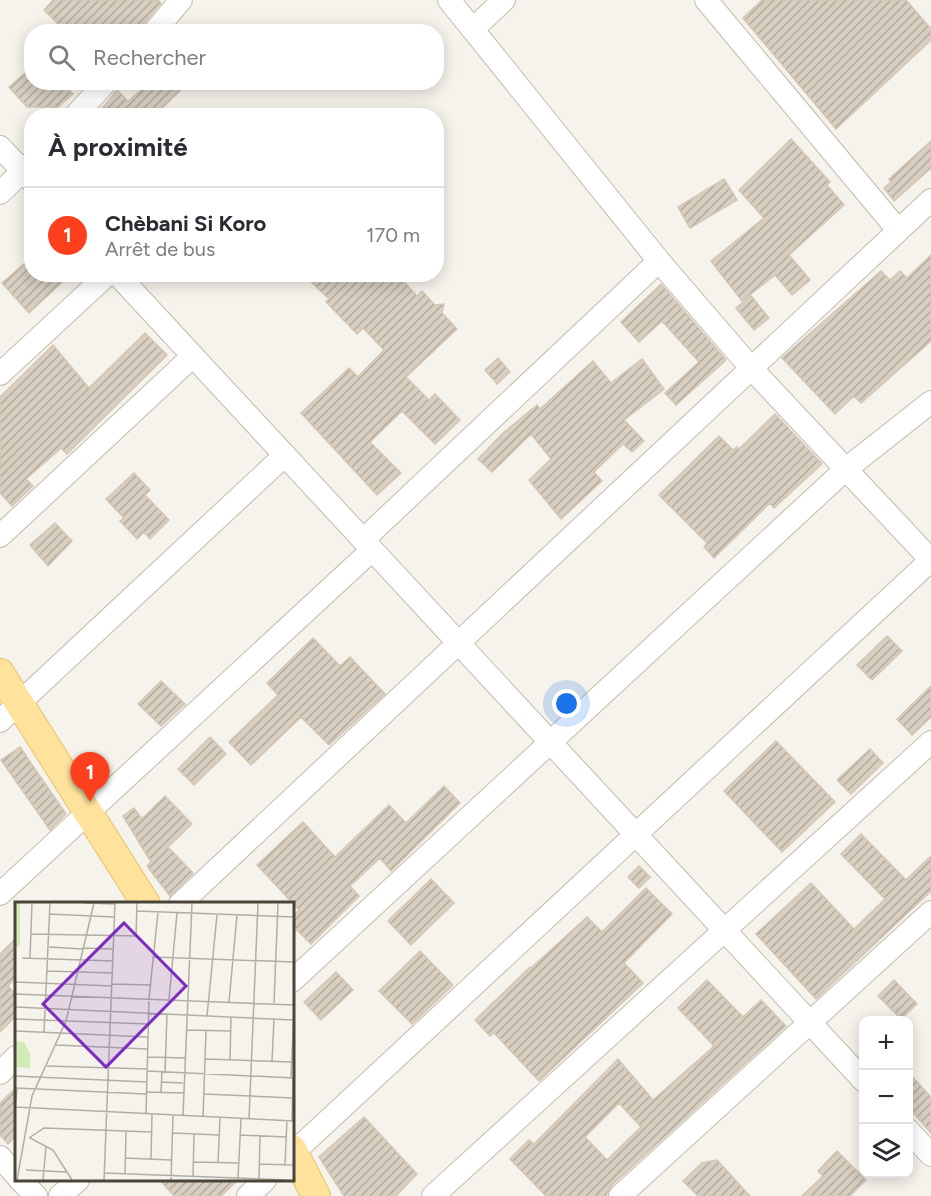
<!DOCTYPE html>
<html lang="fr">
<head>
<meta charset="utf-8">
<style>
  :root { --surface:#fff; --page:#f7f7f7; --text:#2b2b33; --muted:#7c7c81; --line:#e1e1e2; --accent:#fc3f1d }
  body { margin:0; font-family:Figtree,sans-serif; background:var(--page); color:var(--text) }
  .controls { position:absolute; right:18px; bottom:18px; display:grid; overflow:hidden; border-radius:12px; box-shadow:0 3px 15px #0003 }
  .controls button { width:54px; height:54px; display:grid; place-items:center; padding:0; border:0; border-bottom:2px solid var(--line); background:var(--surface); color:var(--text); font:30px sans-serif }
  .you { position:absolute; left:567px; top:704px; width:21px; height:21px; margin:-15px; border:4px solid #fff; border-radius:50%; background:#1a73e8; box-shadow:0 0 0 9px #1a73e833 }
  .badge { display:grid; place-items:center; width:39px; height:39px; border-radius:50%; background:var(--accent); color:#fff; font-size:20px; font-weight:700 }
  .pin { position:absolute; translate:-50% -50px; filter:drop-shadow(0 2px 3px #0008) }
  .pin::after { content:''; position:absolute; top:32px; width:21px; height:18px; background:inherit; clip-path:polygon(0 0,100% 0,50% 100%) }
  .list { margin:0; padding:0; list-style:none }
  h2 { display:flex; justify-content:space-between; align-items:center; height:78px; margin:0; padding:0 24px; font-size:26px }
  h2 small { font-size:20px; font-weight:400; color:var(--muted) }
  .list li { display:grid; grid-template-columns:39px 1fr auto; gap:18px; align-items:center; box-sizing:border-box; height:96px; padding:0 24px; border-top:2px solid var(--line) }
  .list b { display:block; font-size:22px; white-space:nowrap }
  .list p { margin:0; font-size:20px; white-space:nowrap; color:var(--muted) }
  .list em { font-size:20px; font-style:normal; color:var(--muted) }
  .icon { flex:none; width:33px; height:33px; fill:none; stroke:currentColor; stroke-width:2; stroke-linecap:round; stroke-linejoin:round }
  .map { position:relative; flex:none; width:931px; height:1196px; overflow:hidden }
  .search { position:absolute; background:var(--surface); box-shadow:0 3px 15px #0003; left:24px; top:24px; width:420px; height:66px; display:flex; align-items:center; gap:15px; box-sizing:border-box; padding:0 21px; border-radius:24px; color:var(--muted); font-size:22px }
  .panel { position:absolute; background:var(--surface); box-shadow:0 3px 15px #0003; left:24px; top:108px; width:420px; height:174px; border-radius:24px }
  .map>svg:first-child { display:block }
  .building { fill:url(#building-hatch); stroke:#d3c7b4; stroke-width:1.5; fill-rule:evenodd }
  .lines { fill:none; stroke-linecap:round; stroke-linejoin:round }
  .minor-casing { stroke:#c2bbae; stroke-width:24 }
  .major-casing { stroke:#e6c16a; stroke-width:30 }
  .minor { stroke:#fff; stroke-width:22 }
  .major { stroke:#ffe39c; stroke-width:28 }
  .inset-road { fill:none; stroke:#b2ada4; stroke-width:1.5 }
  .view { fill:#7b2cbf; fill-opacity:0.15; stroke:#7b2cbf; stroke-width:3 }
  .inset-edge { fill:none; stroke:#4b4439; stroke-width:3 }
</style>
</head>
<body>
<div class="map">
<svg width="931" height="1196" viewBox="0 0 931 1196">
  <defs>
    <pattern id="building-hatch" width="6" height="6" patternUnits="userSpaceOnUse" patternTransform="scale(1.5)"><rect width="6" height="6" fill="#d8cfc1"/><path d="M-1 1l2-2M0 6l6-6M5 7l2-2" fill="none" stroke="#b1aa9e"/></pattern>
  </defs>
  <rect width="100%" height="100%" fill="#f6f3ec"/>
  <path class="building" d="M53 0H158L161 3 144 23 140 32H66L44 10Z
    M762 0H906L931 29V40L836 129 743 18Z
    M32 67V82H62L73 94 58 107H27L9 87Z
    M151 82H189L154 116H96L117 90 128 101Z
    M791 139 830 182 827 185 844 205 789 255 810 280 792 295 775 275 742 301 711 261 764 218 739 190Z
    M931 141V168L894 201 884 188 891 182 889 179Z
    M724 179 737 200 690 228 678 207Z
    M931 255V341L861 403 854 396 835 414 782 358 881 271 890 280 900 271 907 278Z
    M32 257V274H71L29 313 2 283Z
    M303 274H352L358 282 366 274H397L417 296 422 291 435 305 444 304 442 313 457 329 406 377 429 400 435 394 460 420 435 444 402 411 370 442 401 473 377 495 301 413 349 368 358 377 384 350 363 328 357 334 326 302 329 299Z
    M661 284 726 360 676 405 665 393 699 362 662 321 639 342 621 322Z
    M751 296 769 318 754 330 736 308Z
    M145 333 167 355 67 454 61 448 26 479 33 486 12 506 0 493V397L53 345 89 388Z
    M498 358 510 372 497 384 485 370Z
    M642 359 664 389 624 420 644 441 632 452 623 444 594 472 602 481 561 519 529 480 551 459 531 434 492 472 478 459 502 434 537 405 540 409 593 361 611 383Z
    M775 414 822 464 774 508 770 503 714 558 704 547 707 543 659 495 719 436 733 450 737 447 739 449Z
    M134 473 150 490 145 495 169 520 150 539 144 532 137 539 120 521 124 518 106 499Z
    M55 523 72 541 48 566 30 545Z
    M887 636 902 651 872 680 857 665Z
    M313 638 340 666 350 657 385 694 329 745 301 717 251 765 229 742 278 695 267 683Z
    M161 681 185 704 161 726 138 704Z
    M931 686V717L912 735 897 719Z
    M210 737 226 754 194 785 178 769Z
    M776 741 835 802 782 852 724 791Z
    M20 747 66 814 50 830 1 760Z
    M870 749 883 763 851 794 837 780Z
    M444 786 460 803 391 871 380 858 350 886 359 896 311 944 292 925V917L299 910 257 865 303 822 335 857 389 805 406 823Z
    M165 796 192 824 168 847 193 873 170 896 147 866 151 862 123 816 134 808 142 819Z
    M861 834 906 880 931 856V891L816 999 756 934 811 883 854 929 885 899 841 854Z
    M639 866 650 877 639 888 628 877Z
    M431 879 454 903 411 945 388 921Z
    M646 888 672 914 624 963 643 983 539 1081 494 1033 490 1036 475 1020 530 967 531 968 587 917 602 932Z
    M16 938V977L8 986 16 995V1016L0 1032V954Z
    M420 951 453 985 412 1024 379 991Z
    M336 972 353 990 321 1020 304 1002Z
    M707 980 743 1017 761 1000 786 1026 611 1186 606 1196H546L510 1159 529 1140 534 1144 618 1059 653 1100 712 1048 713 1045 678 1008ZM619 1103 641 1127 607 1160 585 1137Z
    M894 980 917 1004 901 1019 878 996Z
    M909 1073 931 1097V1133L909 1108Z
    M16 1088V1136L8 1144 0 1135V1103Z
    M364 1117 417 1174 396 1196H344L319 1157Z
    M837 1151 866 1180 850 1196H802L823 1176 818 1171Z
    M717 1160 750 1196H698L683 1181 702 1163Z
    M159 1179H239L221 1196H174Z"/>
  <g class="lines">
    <g class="minor-casing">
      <path id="minor" d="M449 0 659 261 751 368 931 560
        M706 0 898 230
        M473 29 504 0
        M154 32 181 0
        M75 116 106 82
        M0 147 32 181
        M0 193 32 162
        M117 274 864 1081
        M0 374 108 274
        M0 536 193 356
        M363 540 659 261
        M0 721 285 455
        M0 894 372 550
        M180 904 931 200
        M292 981 846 469 931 402
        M0 1073 16 1057
        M908 1130 931 1155
        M292 1154 931 560
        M0 1157 16 1175
        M20 1180 36 1196
        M60 1196 78 1180
        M248 1196 265 1180
        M433 1196 931 742
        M620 1196 931 912"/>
    </g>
    <g class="major-casing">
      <path id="major" d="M0 673 146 904
        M292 1149 316 1196"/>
    </g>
    <use href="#minor" class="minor"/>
    <use href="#major" class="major"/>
  </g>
  <g transform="translate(15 902)">
    <rect width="279" height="279" fill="#f6f3ec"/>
    <path d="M0 139 9 140 15 152V166L0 165Z" fill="#d2eab5"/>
    <path d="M1 1H5V43L0 46Z" fill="#d2eab5"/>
    <path class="inset-road" d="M70 1 100 2M122 9 279 15M34 12 99 15M16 32 121 34 122 1M34 45 68 47M68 46 98 47M138 55 279 60M7 56 98 59M15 56 17 1M32 69 97 71M0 80 97 84M97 82 135 83M0 92 279 103M154 97 162 11M214 100 222 13M259 101 263 1M0 105 279 118M192 114 202 13M0 117 133 122M171 128 216 129M0 129 133 135M29 130 35 1M41 143 132 147M133 155 170 156M190 157 277 160M215 158 216 115M257 159 259 117M32 164 132 167M132 169 279 176M150 170 152 112M0 174 132 180M276 176 279 109M146 180 168 181M0 186 131 192M131 190 169 191M146 190 147 170M189 192 278 196M0 205 279 219M0 208 2 186M131 213 134 97 143 10M168 214 177 1M188 215 191 129M234 217 243 1M277 219 278 176M158 231 204 233M225 233 271 235M14 236 29 226 137 230M15 236 38 248 57 278M110 256 156 258M136 257 137 213M178 260 224 261M203 261 205 216M244 262 279 263M270 263 272 218M11 268 51 270M90 271 271 278M110 272 111 229M178 275 179 232M223 276 226 217M244 277 245 234M2 278 17 194 51 119 79 1M28 278 31 244M89 278 100 1M156 278 158 214"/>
    <path class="view" d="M109 21 171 84 91 165 28 102Z"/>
    <rect width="279" height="279" class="inset-edge"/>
  </g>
</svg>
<div class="controls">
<button>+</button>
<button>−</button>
<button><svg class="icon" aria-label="layers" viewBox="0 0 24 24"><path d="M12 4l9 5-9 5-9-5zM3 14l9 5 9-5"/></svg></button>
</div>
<div class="you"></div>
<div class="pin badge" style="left:90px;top:802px">1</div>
<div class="search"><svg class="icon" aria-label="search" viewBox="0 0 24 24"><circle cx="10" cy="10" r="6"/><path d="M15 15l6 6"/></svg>Rechercher</div>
<section class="panel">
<h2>À proximité<small></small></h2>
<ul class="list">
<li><span class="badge">1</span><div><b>Chèbani Si Koro</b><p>Arrêt de bus</p></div><em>170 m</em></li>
</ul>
</section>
</div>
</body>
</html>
